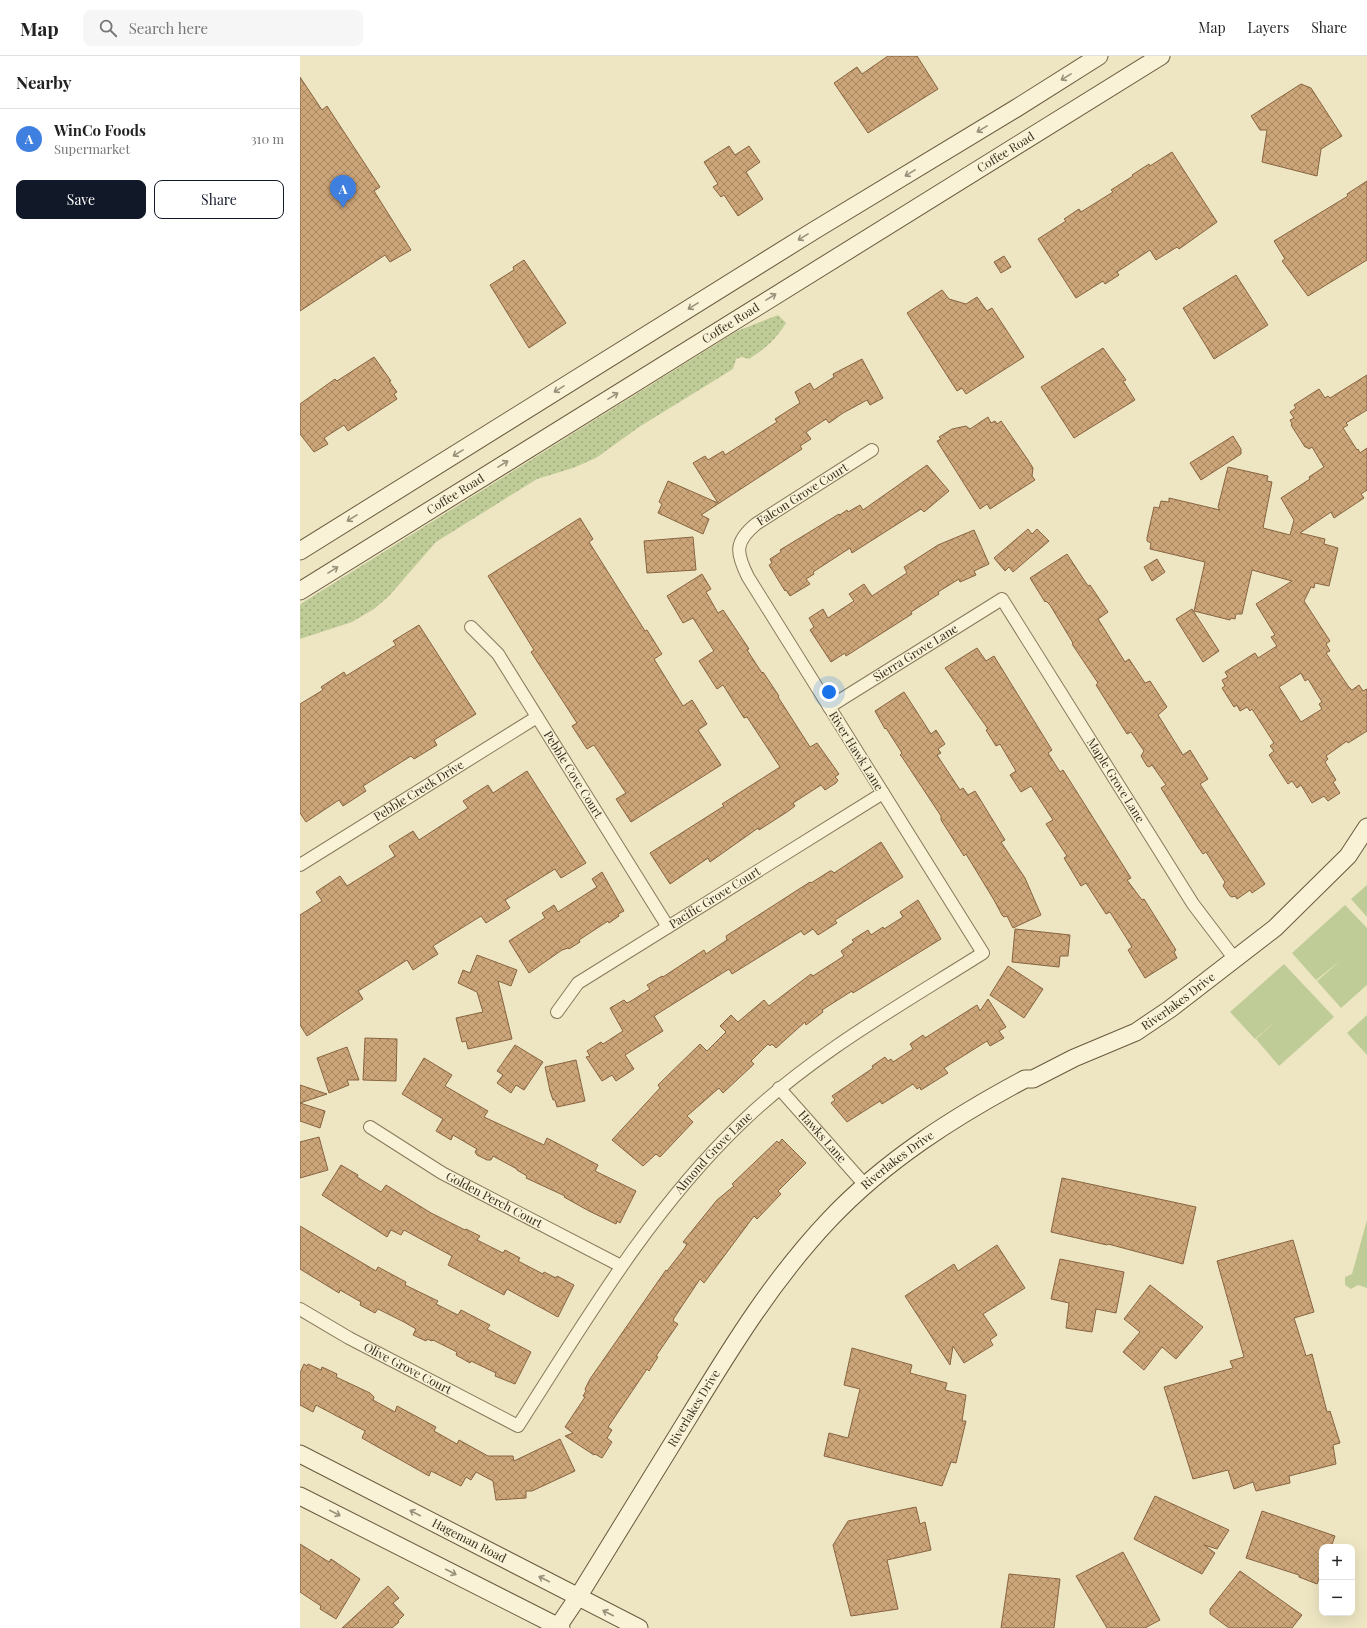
<!DOCTYPE html>
<html lang="en">
<head>
<meta charset="utf-8">
<style>
  :root { --surface:#fff; --page:#f6f6f6; --text:#222; --muted:#767676; --line:#e0e0e0; --accent:#111827 }
  body { margin:0; font-family:"Playfair Display",serif; background:var(--page); color:var(--text) }
  .controls { position:absolute; right:12px; bottom:12px; display:grid; overflow:hidden; border-radius:8px; box-shadow:0 4px 16px #0002 }
  .controls button { width:36px; height:36px; display:grid; place-items:center; padding:0; border:0; border-bottom:1px solid var(--line); background:var(--surface); color:var(--text); font:20px sans-serif }
  .you { position:absolute; left:529px; top:636px; width:14px; height:14px; margin:-10px; border:3px solid #fff; border-radius:50%; background:#1a73e8; box-shadow:0 0 0 6px #1a73e833 }
  .badge { display:grid; place-items:center; width:26px; height:26px; border-radius:50%; background:var(--accent); color:#fff; font-size:13px; font-weight:700 }
  .pin { position:absolute; translate:-50% -33px; filter:drop-shadow(0 1px 2px #0008) }
  .pin::after { content:''; position:absolute; top:21px; width:14px; height:12px; background:inherit; clip-path:polygon(0 0,100% 0,50% 100%) }
  .list { margin:0; padding:0; list-style:none }
  h2 { display:flex; justify-content:space-between; align-items:center; height:52px; margin:0; padding:0 16px; font-size:17px }
  h2 small { font-size:13px; font-weight:400; color:var(--muted) }
  .list li { display:grid; grid-template-columns:26px 1fr auto; gap:12px; align-items:center; box-sizing:border-box; height:60px; padding:0 16px; border-top:1px solid var(--line) }
  .list b { display:block; font-size:15px; white-space:nowrap }
  .list p { margin:0; font-size:13px; white-space:nowrap; color:var(--muted) }
  .list em { font-size:13px; font-style:normal; color:var(--muted) }
  .actions { display:flex; gap:8px; padding:12px 16px }
  .actions a { flex:1; padding:9px 0; border:1px solid var(--accent); border-radius:8px; text-align:center; font-size:14px; color:var(--accent) }
  .actions .main { background:var(--accent); color:#fff }
  .icon { flex:none; width:22px; height:22px; fill:none; stroke:currentColor; stroke-width:2; stroke-linecap:round; stroke-linejoin:round }
  .map { position:relative; flex:none; width:1067px; height:1572px; overflow:hidden }
  header { display:flex; align-items:center; gap:24px; box-sizing:border-box; height:56px; padding:0 20px; background:var(--surface); border-bottom:1px solid var(--line) }
  header strong { font-size:19px }
  nav { display:flex; gap:22px; margin-inline-start:auto; font-size:14px }
  .search { width:280px; height:36px; background:var(--page); display:flex; align-items:center; gap:10px; box-sizing:border-box; padding:0 14px; border-radius:8px; color:var(--muted); font-size:15px }
  main { display:flex }
  aside { flex:1; background:var(--surface) }
  .map>svg:first-child { display:block }
  .grass { fill:url(#grass-dots) }
  .garden { fill:#c0cc97 }
  .building { fill:url(#building-cross-hatch); stroke:#876440; fill-rule:evenodd }
  .lines { fill:none; stroke-linecap:round; stroke-linejoin:round }
  .minor-casing { stroke:#88785a; stroke-width:14 }
  .secondary-casing { stroke:#6a593d; stroke-width:19 }
  .minor { stroke:#f9f2d6; stroke-width:12 }
  .secondary { stroke:#f9f2d6; stroke-width:17 }
  .oneway { stroke:#98907a }
  .labels { text-anchor:middle; stroke-width:3.5; stroke-linejoin:round; paint-order:stroke }
  .street-label { font-size:12px; fill:#382d1e; stroke:#f5efd2 }
</style>
</head>
<body>
<header>
<strong>Map</strong>
<div class="search"><svg class="icon" aria-label="search" viewBox="0 0 24 24"><circle cx="10" cy="10" r="6"/><path d="M15 15l6 6"/></svg>Search here</div>
<nav><a>Map</a><a>Layers</a><a>Share</a></nav>
</header>
<main>
<aside>
<h2>Nearby<small></small></h2>
<ul class="list">
<li><span class="badge" style="background:#3f7fe0">A</span><div><b>WinCo Foods</b><p>Supermarket</p></div><em>310 m</em></li>
</ul>
<div class="actions"><a class="main">Save</a><a>Share</a></div>
</aside>
<div class="map">
<svg width="1067" height="1572" viewBox="0 0 1067 1572">
  <defs>
    <pattern id="grass-dots" width="8" height="8" patternUnits="userSpaceOnUse"><rect width="8" height="8" fill="#c0cc97"/><path d="M2 2h.1M6 6h.1" fill="none" stroke="#9da67b" stroke-width="1.8" stroke-linecap="round"/></pattern>
    <pattern id="building-cross-hatch" width="8" height="8" patternUnits="userSpaceOnUse"><rect width="8" height="8" fill="#cca579"/><path d="M0 0l8 8M0 8l8-8" fill="none" stroke="#a78763"/></pattern>
  </defs>
  <rect width="100%" height="100%" fill="#eee6c3"/>
  <path class="grass" d="M478 259 486 267C476 283 465 293 449 303L442 301 436 303 433 313 339 371 296 402 273 412 237 423 136 486 89 540 74 553 52 566 0 583V549L2 547 437 275Z"/>
  <path class="garden" d="M1067 829V861L1051 843Z
    M1045 849 1067 872V929L1041 952 1017 925 1041 904 1016 924 992 897Z
    M984 908 1034 961 979 1010 956 983 979 962 955 983 930 956Z
    M1067 959V999L1047 977Z
    M1067 1164V1232L1058 1229 1051 1233 1045 1229V1221L1052 1218Z"/>
  <path class="building" d="M588 0H617L638 33 568 77 534 27 557 11 562 18Z
    M0 21 22 54 27 50 80 131 74 135 111 194 90 206 85 199 0 255Z
    M1001 28 1011 32 1042 80 1021 93 1017 120 962 106 967 74H960L951 60Z
    M429 90 435 99 449 90 460 106 446 116 463 143 438 160 424 139 421 141 413 131 418 128 404 106Z
    M872 96 917 166 879 193 877 191 856 204 850 194 817 216 819 219 805 228 803 225 776 242 738 183 766 165 764 163 779 153 781 156 813 136 811 134 833 120 832 119 849 108 850 110Z
    M1067 125V204L1008 240 982 205 985 203 974 185 1048 140 1047 138Z
    M704 200 711 211 701 217 694 206Z
    M224 204 266 267 229 292 190 229 214 214 213 211Z
    M936 219 968 269 914 303 883 252Z
    M642 234 649 243 666 248 677 241 687 255 692 252 724 301 666 338 662 332 657 335 607 257Z
    M803 292 826 324 823 325 835 344 774 382 741 331Z
    M74 301 91 325H89L97 336 94 338 97 343 48 375 44 369 24 382 28 388 14 396 0 378V348L35 323 37 325Z
    M562 303 583 342 570 349 567 344 543 357 529 367 526 363 506 376 511 383 500 390 502 393 401 459 409 463 403 478 358 457 362 448 359 446 368 425 418 447 393 407 405 400 408 404 423 395 425 399 477 366 475 363 500 347 495 336 510 327 514 334 534 321 533 318Z
    M1067 319V354L1046 367 1048 369 1043 372 1057 394 1058 393 1060 397 1067 392V434L1061 438 1064 442 1034 462 1031 456 1000 477 1025 483 1024 488 1038 492 1029 530 1015 527 1014 532 1011 531 1004 545 1030 585 1026 588 1030 595 1026 597 1048 630 1052 634 1059 629 1063 635 1067 633V675L1048 687 1047 685 1026 700 1028 703 1025 706 1036 724 1033 726 1040 737 1028 745 1024 740 1012 747 1001 729 997 732 992 725 988 728 969 699 974 695 970 690 974 687 952 653 950 655 947 651 940 655 937 649 934 651 922 632 925 630 922 624 928 621 925 616 955 597 958 602 977 590 971 581 975 579 956 548 992 525 952 514 942 558H936L935 563 931 562 930 564 894 555 905 506 850 493 851 487 847 485V482L854 451 859 452 861 445 869 446V442L920 454 918 451 928 411 968 420 967 425 972 426 963 472 990 479 994 464 981 442 1010 423 1009 421 1024 411 1012 391 1009 393 1006 391H1005L991 369 992 368 990 364 994 362 990 356 996 352 994 349 1019 333 1025 342 1028 340 1030 342ZM1001 617 1005 625 1008 623 1022 646 1019 648 1022 653 1001 666 979 631Z
    M688 361 691 367 695 365 697 368 701 365 728 404 733 412 732 420 735 424 690 453 687 448 680 453 637 385 641 383 639 381 652 373 666 370 670 373Z
    M933 380 941 393V398L901 424 890 407Z
    M627 409 649 435 624 456 621 453 552 497 550 492 513 516 514 518 506 523 510 528 490 540 486 534 485 535 469 509 472 507 470 503 481 496 480 494 539 458 540 459 547 454 548 456 560 449 563 454Z
    M280 462 293 483 289 486 345 575 347 574 362 598 354 603 383 650 392 644 407 668 398 674 421 709 331 766 316 743 326 737 294 689 287 693 272 670 277 667 231 596 234 594 188 520Z
    M728 473 732 478 737 473 749 485 713 516 709 511 705 515 694 502Z
    M674 474 689 508 674 515 676 519 660 526 659 523 638 536 639 538 611 556 612 558 546 600 545 597 531 606 510 574 514 571 509 562 523 553 528 562 554 545 549 538 564 528 572 540 607 517 604 511 638 489Z
    M393 481 396 514 347 517 344 485Z
    M767 498 788 530 790 529 808 556 798 563 825 606 829 603 845 627 850 625 867 651 858 659 883 699 890 694 908 723 900 728 965 828 952 837 950 834 937 843 935 840 932 841 930 840 923 830 925 826 906 796 903 798 898 791 861 732 866 729 852 709 849 711 847 710 841 700 844 695 831 676 827 678 796 629 798 627 772 588 773 587 750 549 746 545 745 546 730 522Z
    M857 503 865 516 852 525 844 511Z
    M402 518 411 533 406 536 418 557 423 554 449 593 447 594 462 617 463 616 479 640 478 641 510 691 517 687 539 718 535 721 538 724 536 727 525 734 521 729 493 747 495 750 487 756 459 774 458 772 410 806 408 802 370 828 350 797 424 750 422 748 480 711 447 661 444 662 423 629 417 633 399 605 414 595 393 562 383 567 367 540Z
    M892 553 919 595 903 606 876 563Z
    M119 569 176 658 134 684 137 689 114 703 111 700 63 730 66 735 43 750 39 744 6 766 0 757V648L23 634 21 631 44 616 46 620 96 589 93 585Z
    M677 592 686 605 694 600 752 694 748 697 760 716 763 714 831 822 827 824 842 844 844 843 876 894 874 896 877 902 845 922 828 894 832 891 810 856 806 858 786 827 781 830 764 802 767 800 746 768 753 764 731 730 721 736 710 719 716 715 700 688 696 690 686 674 688 673 645 612Z
    M604 636 631 678 636 674 645 688 638 693 641 697 637 699 660 734 663 732 668 739 675 735 705 784 701 786 725 822 741 859 713 872 707 860 704 861 702 859 694 844 666 798 664 800 641 764V760L602 701 600 699 602 697 586 672 585 673 575 655Z
    M227 715 286 807 261 822 255 813 205 844 210 852 186 867 181 860 133 890 138 898 113 914 107 904 58 935 63 943 7 980 0 969V859L22 845 16 836 40 820 47 830 95 800 89 790 113 775 119 784 168 752 163 745 188 729 193 737Z
    M581 786 603 821 535 864 537 867 518 879 513 873 504 879 501 875 432 918 429 913 354 960 363 975 325 999 334 1013 316 1025 312 1019 302 1025 286 1001 290 1000 287 995 301 986 303 988 323 975 310 952 324 944 327 947 331 945 350 933 347 929 362 920 363 921 404 894 406 898 427 884 426 880 437 873 510 826 511 827 530 815H532L534 817Z
    M302 816 324 855 318 858 319 860 309 867 308 865 279 884 280 886 269 893 268 892 262 894 229 917 209 885 245 862 242 857 254 849 258 856 297 831 292 823Z
    M618 844 641 883 553 937 552 935 522 954 523 956 506 969 505 966 476 992 472 988 470 990 468 988 451 1005 454 1008 423 1037 419 1032 387 1060 393 1066 360 1101 356 1098 343 1110 312 1084 360 1032 358 1029 400 988 407 995 426 976 420 970 431 959 438 966 464 944 469 950 511 918 513 920 544 900 541 895 554 886 552 884 568 874 571 879 583 871 584 873 603 861 600 856Z
    M715 873 770 879 768 900H760L759 911 712 906Z
    M177 899 217 914 211 930 198 925 212 983 168 993 166 985 162 986 156 962 183 956 177 936 158 927 163 914 170 917Z
    M708 910 743 933 724 962 690 939Z
    M688 943 706 971 699 975 704 982 690 990 687 985 644 1012 648 1017 621 1034 620 1031 617 1033 613 1028 582 1048 580 1045 547 1066 531 1047 535 1044 532 1040 573 1012 572 1010 585 1001 588 1005 591 1003 593 1006 613 993 610 988 623 979 625 982 677 949 680 955Z
    M65 982 97 983 96 1025 63 1024Z
    M215 989 243 1006 224 1034 216 1029 211 1037 197 1027 203 1019 197 1015Z
    M47 991 59 1024H47L49 1029 29 1037 17 1002Z
    M124 1002 152 1019 145 1030 188 1055 184 1061 244 1089 247 1082 298 1109 295 1115 336 1135 320 1167 317 1165 316 1168 289 1155 264 1141 265 1140 226 1122 227 1120 217 1114V1113L193 1100 191 1104H187L177 1099 175 1096 177 1093 153 1079 151 1084 136 1075 143 1063 102 1038Z
    M276 1004 285 1045 257 1051 255 1044H253L250 1035 245 1011Z
    M0 1029 27 1038 0 1047Z
    M0 1047 25 1055 20 1072 0 1065Z
    M19 1081 28 1114 0 1122V1086Z
    M482 1083 506 1107 478 1135 481 1138 457 1163 454 1160 404 1227 400 1223 374 1262 373 1265 378 1268 356 1300 358 1301 349 1315 347 1313 308 1371 312 1374 307 1382 312 1386 302 1402 295 1398 294 1399 265 1380 273 1377 265 1371 285 1341 283 1340 286 1335 285 1333 290 1323 366 1214 367 1215 384 1193 387 1188 383 1186 417 1144 434 1130 432 1128 477 1085 479 1087Z
    M41 1109 58 1119 57 1121 81 1136 86 1129 131 1157 165 1174 166 1173 180 1180 177 1184 203 1197 205 1194 220 1202 218 1205 243 1218 244 1216 256 1222 257 1220 274 1229 258 1261 207 1233 204 1239 148 1209 152 1200 104 1174 101 1179 91 1174 87 1181 22 1139Z
    M762 1122 896 1151 883 1208 808 1188 807 1189 751 1176Z
    M0 1170 76 1215 78 1211 106 1226 105 1229 138 1245 136 1248 158 1259 161 1254 190 1269 187 1273 231 1296 215 1328 195 1320 196 1317 171 1305 170 1307 156 1299 157 1296 133 1284 132 1285 127 1283 126 1285 113 1279 116 1273 104 1266 78 1253 75 1257 60 1249 61 1246 40 1234 39 1237 0 1213Z
    M993 1184 1014 1256 994 1262 1006 1300 1012 1298 1027 1356 1030 1355 1040 1387 1033 1389 1036 1408 989 1420 990 1427 956 1435 953 1426 934 1433 928 1414 893 1423 864 1331 933 1312 930 1305 944 1301 917 1205Z
    M697 1189 725 1232 683 1258 697 1279 690 1284 693 1289 664 1307 653 1290 650 1309 605 1240 654 1208 658 1215Z
    M760 1203 824 1216 816 1257 796 1253 792 1276 766 1272 769 1247 751 1243Z
    M850 1229 903 1271 876 1303 862 1291 844 1314 823 1296 840 1276 824 1263Z
    M552 1292 612 1309 610 1317 647 1327 645 1334 666 1339 662 1365H666L656 1407 651 1406 642 1430 524 1400 529 1377 548 1382 560 1333 544 1329Z
    M4 1308 7 1310 8 1308 21 1314 22 1311 37 1318 36 1321 70 1337 74 1341 73 1344 95 1356 97 1350 136 1371 134 1375 157 1388 159 1384 188 1400H213L214 1405 260 1383 275 1415 232 1435H226V1442L196 1444 193 1425 176 1416 171 1424 166 1421 161 1430 131 1415 129 1420 62 1382 65 1375 16 1349 13 1356 0 1349V1317Z
    M855 1440 929 1474 917 1493 904 1489 915 1497 902 1518 834 1483Z
    M616 1451 620 1468 625 1466 631 1494 587 1504 598 1553 551 1560 533 1489 548 1465Z
    M962 1455 1035 1480 1031 1491H1022V1514L1017 1528 999 1521V1519L946 1502Z
    M0 1488 29 1506 31 1503 60 1523 36 1563 20 1553 21 1550 0 1536Z
    M823 1496 860 1564 845 1572H807L776 1520Z
    M940 1515 1002 1559 992 1572H929L910 1558V1553Z
    M709 1518 760 1523 754 1572H701Z
    M88 1530 99 1542 93 1547 104 1559 98 1565 99 1566 92 1572H42Z"/>
  <g class="lines">
    <g class="minor-casing">
      <g id="minor">
        <path id="s1" d="M171 571 198 598 368 871"/>
        <path id="s2" d="M529 651 702 543 893 848 934 902"/>
        <path id="s3" d="M0 809 237 661"/>
        <path id="s4" d="M257 956 278 927 583 737"/>
        <path id="s5" d="M479 1032 565 1129"/>
        <path id="s6" d="M70 1071 142 1117 321 1210"/>
        <path id="s7" d="M0 1253 49 1282 218 1370C286 1264 349 1156 440 1068 511 999 599 950 683 897L448 521C436 497 434 486 456 468L572 394"/>
      </g>
    </g>
    <g class="secondary-casing">
      <g id="secondary">
        <path d="M0 495 515 174 715 53 799 0"/>
        <path id="s8" d="M0 535 861 0"/>
        <path id="s9" d="M0 1398 339 1572"/>
        <path d="M0 1440 261 1572"/>
        <path id="s10" d="M257 1572 278 1541C315 1480 353 1420 390 1359 432 1290 474 1222 530 1163 586 1104 654 1061 725 1023H733L774 1002 836 976 870 953 975 872 1048 800 1067 771"/>
      </g>
    </g>
    <use href="#minor" class="minor"/>
    <use href="#secondary" class="secondary"/>
  </g>
  <defs><path id="oneway-shaft" d="M-6 0H5M1.5-3L5.5 0L1.5 3" fill="none" stroke-width="1.6" stroke-linecap="round" stroke-linejoin="round"/></defs>
  <g class="oneway">
    <use href="#oneway-shaft" transform="translate(766 21) rotate(148)"/>
    <use href="#oneway-shaft" transform="translate(682 73) rotate(149)"/>
    <use href="#oneway-shaft" transform="translate(610 117) rotate(149)"/>
    <use href="#oneway-shaft" transform="translate(503 181) rotate(148)"/>
    <use href="#oneway-shaft" transform="translate(471 241) rotate(-32)"/>
    <use href="#oneway-shaft" transform="translate(393 250) rotate(148)"/>
    <use href="#oneway-shaft" transform="translate(259 333) rotate(148)"/>
    <use href="#oneway-shaft" transform="translate(313 340) rotate(-32)"/>
    <use href="#oneway-shaft" transform="translate(158 397) rotate(148)"/>
    <use href="#oneway-shaft" transform="translate(203 408) rotate(-32)"/>
    <use href="#oneway-shaft" transform="translate(52 462) rotate(148)"/>
    <use href="#oneway-shaft" transform="translate(33 514) rotate(-32)"/>
    <use href="#oneway-shaft" transform="translate(35 1457) rotate(27)"/>
    <use href="#oneway-shaft" transform="translate(115 1457) rotate(-153)"/>
    <use href="#oneway-shaft" transform="translate(151 1516) rotate(27)"/>
    <use href="#oneway-shaft" transform="translate(244 1523) rotate(-153)"/>
    <use href="#oneway-shaft" transform="translate(308 1557) rotate(-153)"/>
  </g>
  <g class="labels">
    <g class="street-label">
      <text dy="4" stroke="none"><textPath href="#s8" startOffset="831">Coffee Road</textPath></text>
      <text dy="4" stroke="none"><textPath href="#s8" startOffset="507">Coffee Road</textPath></text>
      <text dy="4" stroke="none"><textPath href="#s8" startOffset="183">Coffee Road</textPath></text>
      <text dy="4" stroke="none"><textPath href="#s7" startOffset="1480">Falcon Grove Court</textPath></text>
      <text dy="4" stroke="none"><textPath href="#s2" startOffset="102">Sierra Grove Lane</textPath></text>
      <text transform="translate(556 695) rotate(58)" y="4">River Hawk Lane</text>
      <text dy="4" stroke="none"><textPath href="#s1" startOffset="180">Pebble Cove Court</textPath></text>
      <text dy="4" stroke="none"><textPath href="#s2" startOffset="418">Maple Grove Lane</textPath></text>
      <text dy="4" stroke="none"><textPath href="#s3" startOffset="140">Pebble Creek Drive</textPath></text>
      <text dy="4" stroke="none"><textPath href="#s4" startOffset="197">Pacific Grove Court</textPath></text>
      <text dy="4" stroke="none"><textPath href="#s10" startOffset="907">Riverlakes Drive</textPath></text>
      <text dy="4" stroke="none"><textPath href="#s5" startOffset="65">Hawks Lane</textPath></text>
      <text dy="4" stroke="none"><textPath href="#s7" startOffset="584">Almond Grove Lane</textPath></text>
      <text dy="4" stroke="none"><textPath href="#s10" startOffset="582">Riverlakes Drive</textPath></text>
      <text dy="4" stroke="none"><textPath href="#s6" startOffset="144">Golden Perch Court</textPath></text>
      <text dy="4" stroke="none"><textPath href="#s7" startOffset="123">Olive Grove Court</textPath></text>
      <text dy="4" stroke="none"><textPath href="#s10" startOffset="259">Riverlakes Drive</textPath></text>
      <text dy="4" stroke="none"><textPath href="#s9" startOffset="190">Hageman Road</textPath></text>
    </g>
  </g>
</svg>
<div class="controls">
<button>+</button>
<button>−</button>
</div>
<div class="you"></div>
<div class="pin badge" style="left:43px;top:152px;background:#3f7fe0">A</div>
</div>
</main>
</body>
</html>
